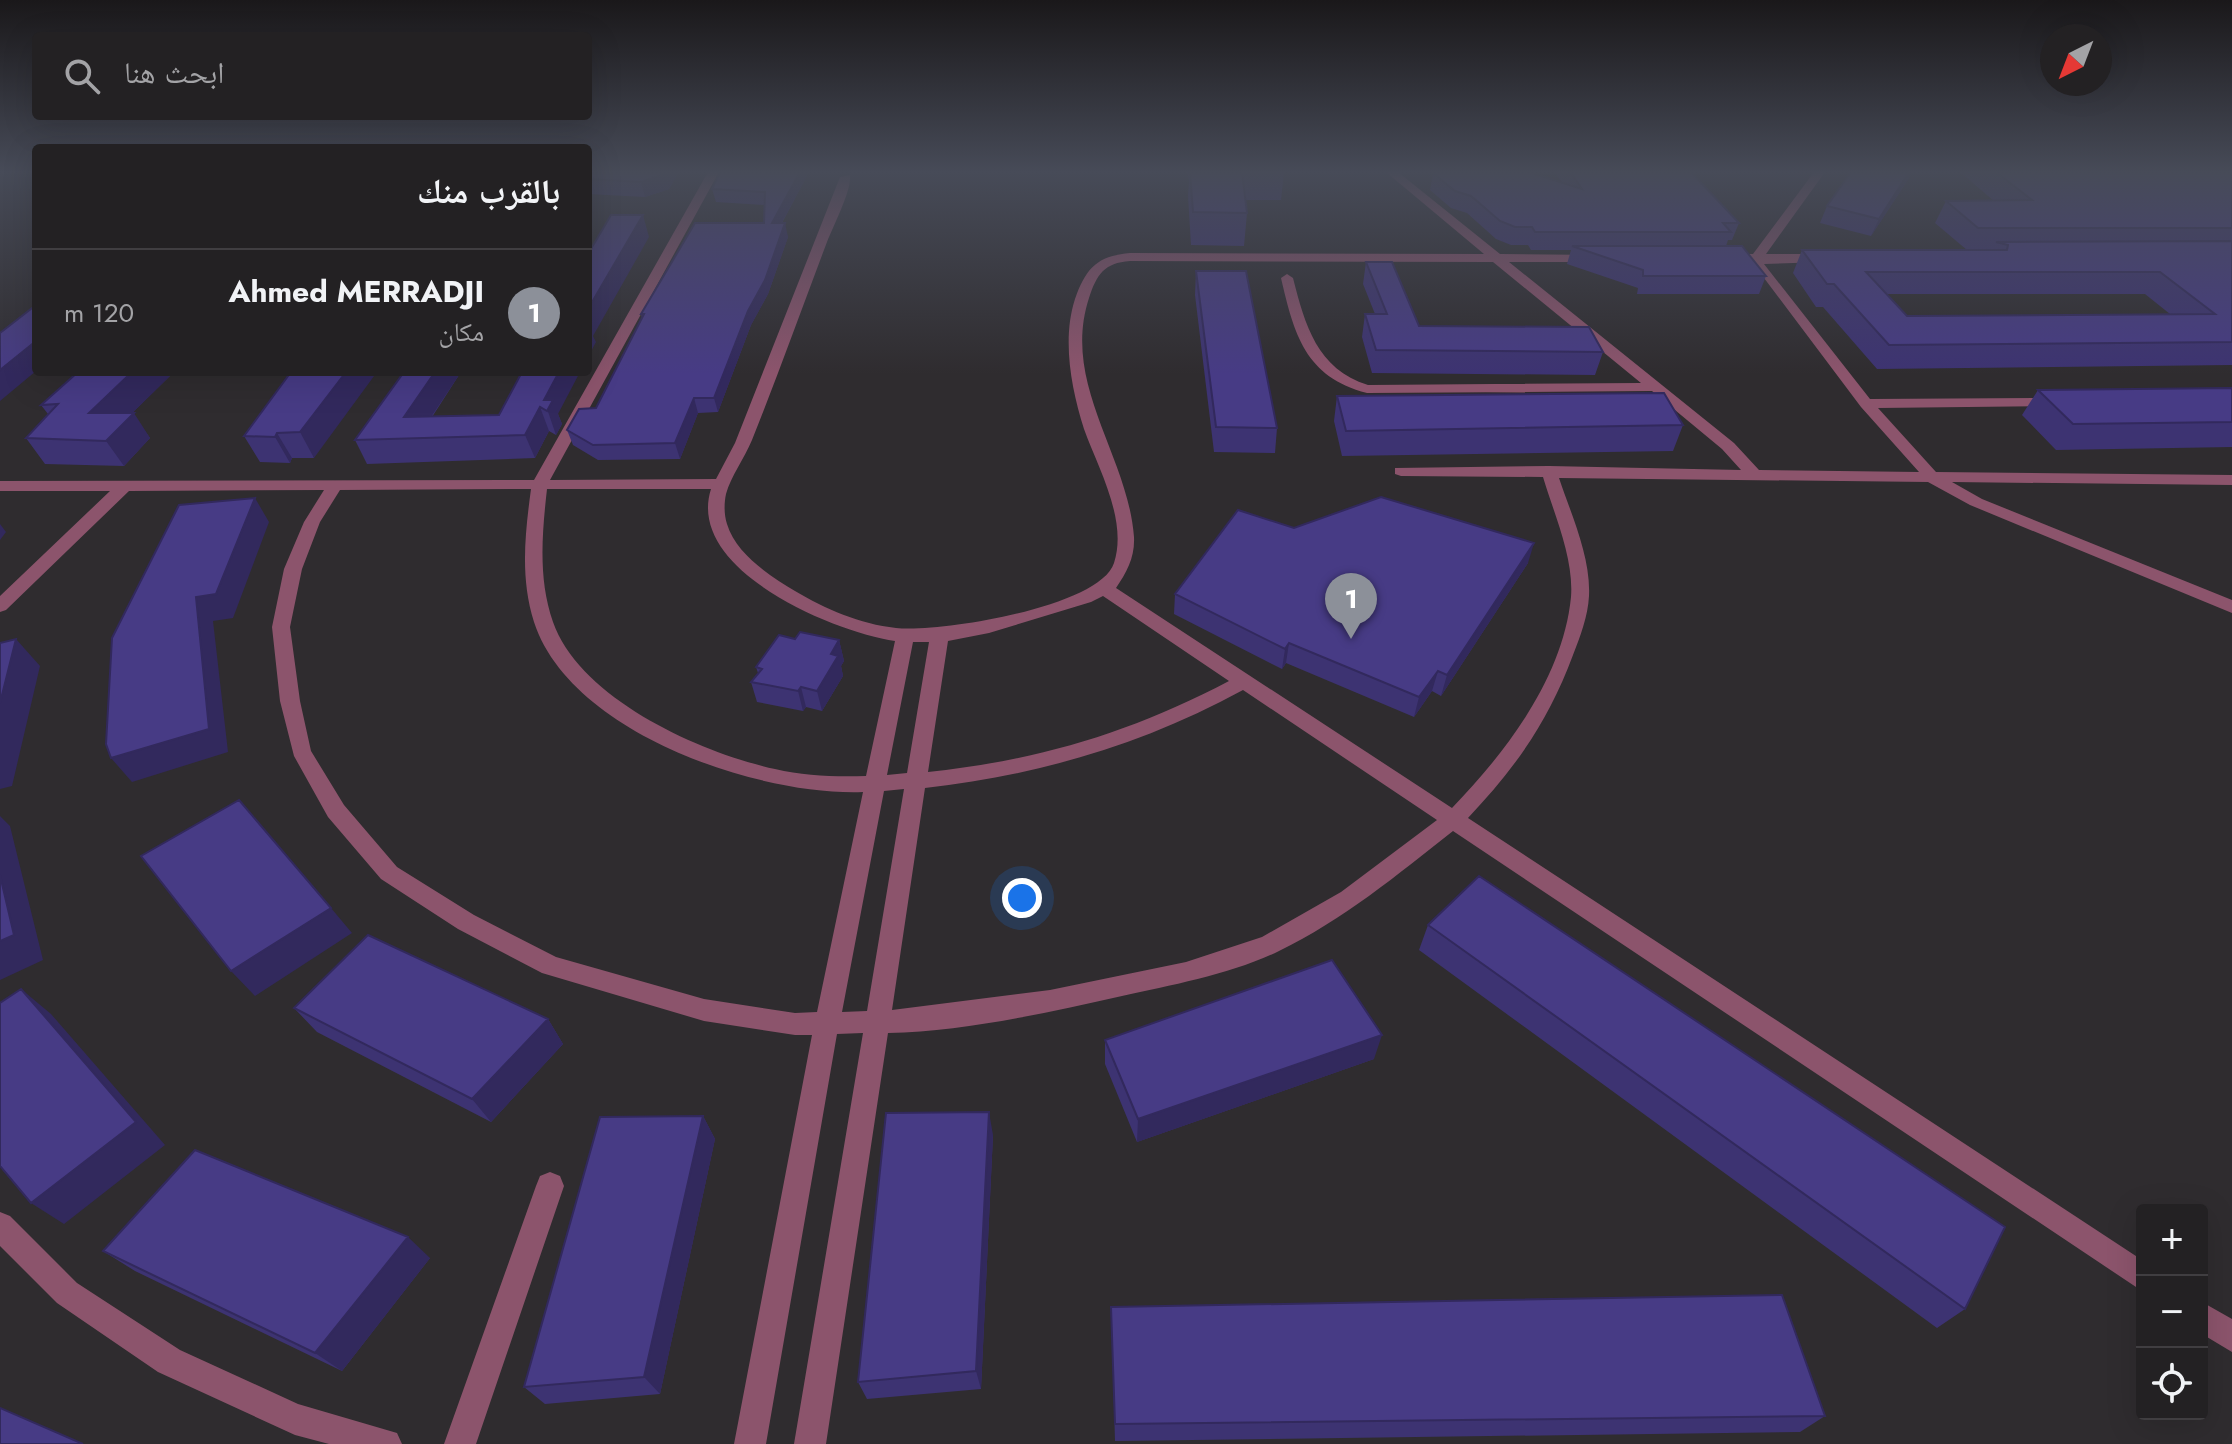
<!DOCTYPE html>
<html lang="ar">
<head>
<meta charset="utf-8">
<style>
  :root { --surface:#232123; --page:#2b292b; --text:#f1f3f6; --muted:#a3a3a6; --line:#403e41; --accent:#8c9099 }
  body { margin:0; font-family:Jost,"Noto Naskh Arabic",sans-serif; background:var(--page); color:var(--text); direction:rtl }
  .controls { position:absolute; right:24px; bottom:24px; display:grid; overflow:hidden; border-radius:8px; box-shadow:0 8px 32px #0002 }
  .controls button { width:72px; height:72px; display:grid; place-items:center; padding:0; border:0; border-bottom:2px solid var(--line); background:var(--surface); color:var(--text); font:40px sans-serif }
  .compass { position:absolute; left:2040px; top:24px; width:72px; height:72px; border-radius:50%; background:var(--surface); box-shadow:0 8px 32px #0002; rotate:222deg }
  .you { position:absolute; left:1022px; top:898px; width:28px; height:28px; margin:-20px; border:6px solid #fff; border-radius:50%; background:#1a73e8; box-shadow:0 0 0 12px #1a73e833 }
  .badge { display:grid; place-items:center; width:52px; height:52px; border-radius:50%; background:var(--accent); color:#fff; font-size:26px; font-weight:700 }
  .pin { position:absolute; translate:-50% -66px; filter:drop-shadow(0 2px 4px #0008) }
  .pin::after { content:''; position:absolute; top:42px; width:28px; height:24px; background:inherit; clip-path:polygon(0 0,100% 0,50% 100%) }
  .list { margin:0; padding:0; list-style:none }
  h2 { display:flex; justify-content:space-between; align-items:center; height:104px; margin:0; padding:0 32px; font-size:34px }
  h2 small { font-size:26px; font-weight:400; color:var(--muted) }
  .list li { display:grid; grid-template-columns:52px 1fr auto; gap:24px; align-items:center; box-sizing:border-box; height:128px; padding:0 32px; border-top:2px solid var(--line) }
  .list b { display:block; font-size:30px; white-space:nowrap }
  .list p { margin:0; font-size:26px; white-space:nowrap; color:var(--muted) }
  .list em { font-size:26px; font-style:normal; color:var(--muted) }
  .icon { flex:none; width:44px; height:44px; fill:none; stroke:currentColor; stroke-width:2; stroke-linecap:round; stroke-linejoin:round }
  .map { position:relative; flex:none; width:2232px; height:1444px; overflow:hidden; direction:ltr }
  .search { position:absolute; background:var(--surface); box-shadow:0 8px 32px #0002; left:32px; top:32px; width:560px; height:88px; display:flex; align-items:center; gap:20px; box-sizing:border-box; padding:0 28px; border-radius:8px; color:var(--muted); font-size:30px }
  .panel { position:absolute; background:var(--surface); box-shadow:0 8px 32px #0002; left:32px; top:144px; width:560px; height:232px; border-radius:8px; direction:rtl }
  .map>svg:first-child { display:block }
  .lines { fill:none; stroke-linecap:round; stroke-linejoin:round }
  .minor { fill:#8c546c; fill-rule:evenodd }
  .wall { fill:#3d3372; fill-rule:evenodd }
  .shaded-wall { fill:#32295d }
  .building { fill:#473b85; stroke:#32295d; stroke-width:2; fill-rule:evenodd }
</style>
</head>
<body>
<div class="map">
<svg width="2232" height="1444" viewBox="0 0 2232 1444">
  <rect width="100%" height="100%" fill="#2f2c2f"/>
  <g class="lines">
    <path class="minor" d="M708 172H719L550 480 716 479 735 443 840 177 850 175C852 190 833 226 827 242 802 308 778 375 752 440 744 459 731 476 726 494 724 503 724 515 727 524 736 554 770 576 795 591 825 609 860 624 896 628 939 633 1100 607 1114 563 1128 520 1098 468 1084 429 1071 388 1062 339 1075 299 1086 268 1097 256 1130 253L1484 254 1386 172H1398L1500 254 1600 255 1602 258 1596 262H1509L1734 443 1759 470 1919 472 1861 407 1752 262H1728L1722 258 1728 254H1753L1814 172H1825L1766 254H1824L1830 258 1824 262 1764 264 1870 399 2056 398 2063 402 2056 406 1878 408 1936 472 2232 475V485L1952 482 1982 499 2232 600V613L1970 505 1928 482 1559 478C1571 514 1591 557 1589 596 1588 616 1580 637 1573 655 1548 722 1516 767 1468 818L2142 1260V1291L1453 831C1397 875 1343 920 1279 951 1232 974 1172 985 1122 996 1046 1013 966 1031 888 1033L826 1444H794L863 1033 837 1034 766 1444H734L812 1035H795L704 1021 542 973 458 929 381 879 328 817 294 756 280 701 272 627 284 569 304 522 324 490 129 491 6 610 0 612V596L110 491H0V481L534 480ZM1130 261 1493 262 1641 383 1368 385C1317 369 1305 325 1293 278L1287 274 1281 278C1294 334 1305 377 1367 393L1652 391 1722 449 1741 470 1549 466 1395 468V474L1401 476 1543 477C1554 514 1574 558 1571 597 1563 678 1506 752 1452 808L1116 588C1127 572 1135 557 1134 537 1128 455 1061 384 1089 298 1097 274 1104 263 1130 261ZM531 489C525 534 520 578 534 622 570 733 758 796 863 792L817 1012 795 1013 704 999 556 957 474 915 397 867 344 805 311 751 300 701 290 627 302 569 320 522 340 490ZM547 489H711C685 570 834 632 895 641L866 776C836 777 805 776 775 769 701 753 580 699 553 622 538 579 542 534 547 489ZM1103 596 1229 681C1130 733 1039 760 928 772L948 641 989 633 1091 602ZM913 642H929L907 773 887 775ZM1243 690 1437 820 1341 892 1262 937 1186 962 1050 990 892 1010 925 788C1039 775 1142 745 1243 690ZM904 789 867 1011 842 1012 884 791Z
      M550 1172 560 1176 564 1186 476 1444H444L536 1186 540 1176Z
      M0 1212 10 1216 77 1283 180 1350 298 1404 397 1433 402 1444H329L295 1435 158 1372 57 1303 0 1246Z
      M2202 1302 2232 1319V1352L2202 1334Z"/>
  </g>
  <path class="wall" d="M588 172H679L669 189 645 197 588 194Z
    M720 172H809L782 223 788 237 768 294 751 325 718 412 698 413 680 459 598 460 573 445 567 430 596 408 642 318 641 314 764 223 765 205 716 202 712 189Z
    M1187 172H1284L1281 200H1245L1247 213 1244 246 1191 245 1188 196 1189 181Z
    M1555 172H1691L1739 223 1732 240H1728L1726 246 1766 276 1759 294H1637L1638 288 1567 264 1571 250H1531L1528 245H1511L1496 239 1467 213 1451 208 1430 190 1433 173 1562 183Z
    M1960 172H2232V365L1877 369 1823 307H1816L1793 273 1802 250H1967L1935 223 1946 201H1994ZM1887 294H2145L2170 314 1907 316Z
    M1909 178 1871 236 1820 223 1827 206Z
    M1366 262 1419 326 1603 352 1595 375 1372 373 1362 337 1365 314H1375L1363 284Z
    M1196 271 1277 428 1275 453 1214 452 1195 295Z
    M78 372H174L132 413 150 438 124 466 45 464 26 438 48 414 41 405Z
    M291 372 314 458H292L290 463 260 462 244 436Z
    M404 372H461L432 417 499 415 522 372 558 414 562 424 556 435 549 431 535 458 367 464 355 440Z
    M2232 388V447L2056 450 2022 415 2038 390Z
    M1337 396 1683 425 1673 451 1342 456 1334 421Z
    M1528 563 1441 696 1432 691 1414 717 1286 663 1282 669 1174 614 1175 594Z
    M795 639 839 640 844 661 841 666 843 676 822 711 806 707 803 711 757 702 751 682 758 673 756 667Z
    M1428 925 1965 1309 1937 1328 1419 950Z
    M294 1008 548 1019 563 1044 491 1122 317 1032Z
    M1105 1040 1374 1059 1137 1142 1105 1064Z
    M703 1116 715 1139 660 1394 545 1404 524 1387Z
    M993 1135 981 1389 867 1399 858 1382Z
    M103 1251 430 1258 342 1371 135 1271Z
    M1111 1307 1825 1416 1800 1432 1115 1441Z"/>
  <path class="shaded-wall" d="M666 172H679L669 189 645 197 641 182Z
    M800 172H809L774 237 772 223Z
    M1909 172H1911L1909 178 1871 236 1879 219Z
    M643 215 649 237 593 336 596 342 588 357V309Z
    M785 223 788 237 768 294 751 325 718 412 714 398 748 311Z
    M36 341V371L0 401V370Z
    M132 372H174L107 438 89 413Z
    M346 372H377L314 458 300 432Z
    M435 372H461L417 438 404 417Z
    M559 372H580L558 414 562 424 556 435 544 400Z
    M694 398 698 413 680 459 675 443Z
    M540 407 549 431 535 458 525 435Z
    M134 413 150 438 124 466 106 441Z
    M277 433 292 458 290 463 275 437Z
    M255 498 269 522 233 618 213 621 228 752 132 782 111 758 196 597Z
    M0 524 6 532 0 540Z
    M1534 543 1528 563 1441 696 1447 675Z
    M16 639 40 666 12 786 0 789V703Z
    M839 640 844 661 841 666 843 676 822 711 817 691 831 654Z
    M1289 643 1286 663 1282 669 1285 649Z
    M1438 671 1432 691 1414 717 1419 697Z
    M801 687 806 707 803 711 798 691Z
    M0 816 10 826 43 960 0 980Z
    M331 908 352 933 255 996 231 971Z
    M21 989 51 1014 165 1145 64 1224 31 1203Z
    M548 1019 563 1044 491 1122 472 1099Z
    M1382 1035 1374 1059 1137 1142 1138 1119Z
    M989 1112 993 1135 981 1389 976 1371Z
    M703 1116 715 1139 660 1394 644 1377Z
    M408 1237 430 1258 342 1371 315 1353Z"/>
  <path class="building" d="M588 172H666L665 174 641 182 588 179Z
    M720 172H800L772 223H785L765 280 748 311 714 398H694L675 443 593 445 567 430 579 409 596 408 644 314H641L695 223H764L765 192 712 189Z
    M1190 172H1242L1247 213 1193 212Z
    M1436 172H1528L1582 189 1570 172H1691L1739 223H1723L1731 232H1535L1532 227H1515L1500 221 1471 196 1455 191 1433 173Z
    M1851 172H1909L1879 219 1827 206Z
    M1996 172H2232V228H1978L1946 201 2032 200Z
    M611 215H643L588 309V254Z
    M2232 241V342L1889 345 1834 284H1827L1802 250H2007L2008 245 1996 242ZM1866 272H2160L2215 314 1907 316Z
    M1572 246H1742L1766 276H1643V270Z
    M1366 262H1392L1419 326 1589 327 1603 352 1376 350 1365 314H1387Z
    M1196 271H1246L1277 428 1216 427Z
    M36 305V341L0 370V333Z
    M78 372H132L89 413H134L106 441 26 438 58 404 41 405Z
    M291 372H346L300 432 277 433 275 437 244 436Z
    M404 372H435L404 417 499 415 522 372H559L544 400H553L547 411 540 407 525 435 355 440Z
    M2232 388V422L2073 424 2038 390Z
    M1664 393 1683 425 1346 431 1337 396Z
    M1381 497 1534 543 1447 675 1438 671 1419 697 1289 643 1285 649 1175 594 1238 510 1294 528Z
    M255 498 216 594 196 597 209 729 111 758 106 744 112 638 179 505Z
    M800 632 839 640 831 654 838 656 817 691 801 687 798 691 751 682 762 669 756 667 779 635 795 639Z
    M16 639 0 703V643Z
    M239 800 331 908 231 971 141 856Z
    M0 875 14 935 0 941Z
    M1479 876 2005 1227 1965 1309 1428 925Z
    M368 935 548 1019 472 1099 294 1008Z
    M1332 960 1382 1035 1138 1119 1105 1040Z
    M21 989 136 1122 31 1203 0 1166V1003Z
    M989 1112 976 1371 858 1382 886 1113Z
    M703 1116 644 1377 524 1387 600 1117Z
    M195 1150 408 1237 315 1353 103 1251Z
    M1782 1295 1825 1416 1115 1424 1111 1307Z
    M0 1408 83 1444H0Z"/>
  <linearGradient id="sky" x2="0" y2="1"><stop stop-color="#1a181a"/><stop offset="0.46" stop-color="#474b58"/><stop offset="1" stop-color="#474b58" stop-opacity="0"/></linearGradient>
  <rect width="2232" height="374" fill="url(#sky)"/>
</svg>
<div class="controls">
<button>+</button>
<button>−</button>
<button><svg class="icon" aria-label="locate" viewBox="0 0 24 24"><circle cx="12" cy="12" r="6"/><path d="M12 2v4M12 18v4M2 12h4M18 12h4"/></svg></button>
</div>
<svg class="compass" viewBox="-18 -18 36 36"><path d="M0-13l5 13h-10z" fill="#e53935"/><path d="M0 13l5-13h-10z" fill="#a3a3a6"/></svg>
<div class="you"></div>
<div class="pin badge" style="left:1351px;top:639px">1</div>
<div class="search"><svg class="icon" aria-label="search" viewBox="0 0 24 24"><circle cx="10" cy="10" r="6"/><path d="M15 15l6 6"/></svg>ابحث هنا</div>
<section class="panel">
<h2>بالقرب منك<small></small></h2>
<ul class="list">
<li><span class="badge">1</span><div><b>Ahmed MERRADJI</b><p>مكان</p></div><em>120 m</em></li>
</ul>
</section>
</div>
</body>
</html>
